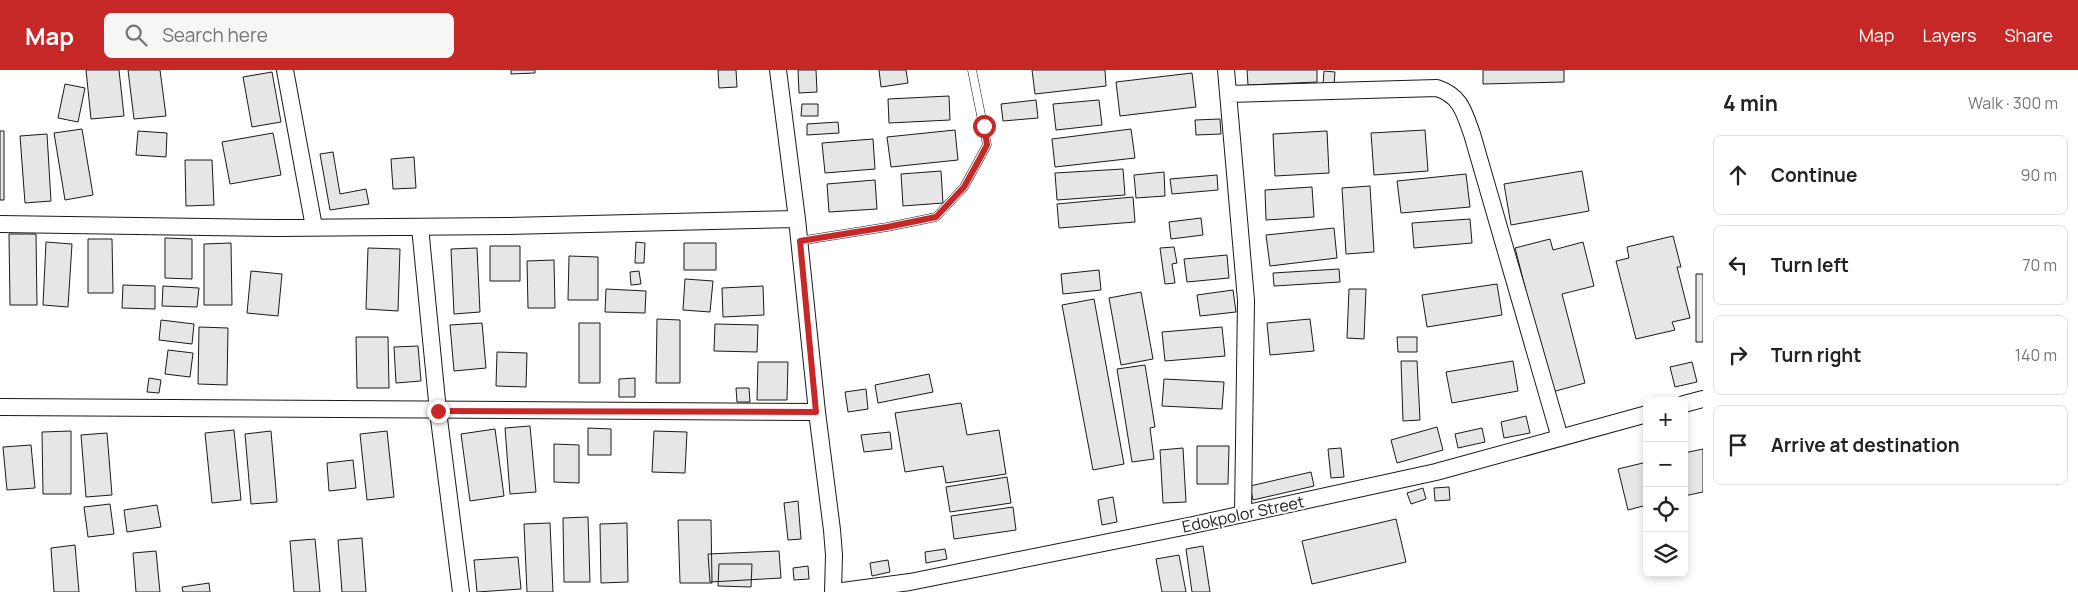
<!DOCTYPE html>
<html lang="en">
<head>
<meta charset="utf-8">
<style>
  :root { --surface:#fff; --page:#f6f6f6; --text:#222; --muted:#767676; --line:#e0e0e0; --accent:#c62828 }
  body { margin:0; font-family:Manrope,sans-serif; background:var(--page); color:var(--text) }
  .controls { position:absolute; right:15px; bottom:15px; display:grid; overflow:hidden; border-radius:8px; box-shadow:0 2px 8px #0003 }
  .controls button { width:45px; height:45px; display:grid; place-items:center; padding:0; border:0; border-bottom:1px solid var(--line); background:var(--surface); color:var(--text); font:25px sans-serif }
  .stop { position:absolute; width:15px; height:15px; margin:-11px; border:4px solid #c62828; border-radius:50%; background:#fff }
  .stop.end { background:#c62828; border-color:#fff; box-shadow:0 1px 5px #0008 }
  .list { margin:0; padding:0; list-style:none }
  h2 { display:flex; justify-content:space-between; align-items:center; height:65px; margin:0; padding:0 20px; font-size:21px }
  h2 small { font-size:16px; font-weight:400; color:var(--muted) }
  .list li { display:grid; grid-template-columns:32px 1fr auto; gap:15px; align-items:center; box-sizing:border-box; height:80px; margin:0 10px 10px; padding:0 10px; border:1px solid var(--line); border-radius:8px }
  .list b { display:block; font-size:19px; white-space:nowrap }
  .list em { font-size:16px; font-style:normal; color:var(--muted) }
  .icon { flex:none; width:28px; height:28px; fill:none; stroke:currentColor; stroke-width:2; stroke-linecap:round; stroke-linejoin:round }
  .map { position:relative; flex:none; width:1703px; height:522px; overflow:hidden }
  header { display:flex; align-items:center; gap:30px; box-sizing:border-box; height:70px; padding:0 25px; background:var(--accent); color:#fff }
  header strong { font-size:24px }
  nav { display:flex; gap:28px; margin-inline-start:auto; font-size:18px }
  .search { width:350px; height:45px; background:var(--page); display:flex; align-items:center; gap:12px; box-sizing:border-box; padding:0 18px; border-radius:8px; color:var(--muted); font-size:19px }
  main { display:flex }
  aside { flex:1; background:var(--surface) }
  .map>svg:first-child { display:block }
  .building { fill:#e6e6e6; stroke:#1a1a1a }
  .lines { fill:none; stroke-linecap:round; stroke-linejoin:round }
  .lane-casing { stroke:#1a1a1a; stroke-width:9 }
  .street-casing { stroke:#1a1a1a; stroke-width:18 }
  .lane { stroke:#fff; stroke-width:8 }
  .street { stroke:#fff; stroke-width:16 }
  .route { stroke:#c62828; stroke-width:6 }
  .labels { text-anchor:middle; stroke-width:4; stroke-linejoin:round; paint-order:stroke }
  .street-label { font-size:16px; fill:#1a1a1a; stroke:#fff }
</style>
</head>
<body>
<header>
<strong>Map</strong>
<div class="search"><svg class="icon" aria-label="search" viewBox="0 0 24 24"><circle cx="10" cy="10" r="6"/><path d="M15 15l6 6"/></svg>Search here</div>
<nav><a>Map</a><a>Layers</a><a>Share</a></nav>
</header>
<main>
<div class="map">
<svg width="1703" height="522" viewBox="0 0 1703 522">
  <rect width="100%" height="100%" fill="#fff"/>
  <path class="building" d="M86 0H119L124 46 91 49Z
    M128 0H160L166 46 134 49Z
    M511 0H535V3L511 4Z
    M718 0H736L737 17 719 18Z
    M798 0H816L817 22 799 23Z
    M879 0H906L908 13 881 17Z
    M1032 0H1105L1106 16 1035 24Z
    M1247 0H1317V12L1248 15Z
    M1483 0H1564V12L1483 14Z
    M1324 1 1335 2 1334 15 1323 14Z
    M272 2 281 52 252 57 243 7Z
    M1192 3 1196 37 1120 46 1116 12Z
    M65 14 85 18 78 52 58 48Z
    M949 26 950 50 889 53 888 29Z
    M1036 30 1038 48 1003 51 1001 34Z
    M1099 30 1102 55 1056 60 1053 34Z
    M802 34H818V46H801Z
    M1220 49 1221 64 1196 65 1195 50Z
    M838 52 839 63 807 65V54Z
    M82 59 93 125 65 130 54 63Z
    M1131 59 1135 88 1055 97 1052 69Z
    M955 60 958 90 891 97 887 67Z
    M1425 60 1428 101 1374 105 1371 63Z
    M0 61H4V130H0Z
    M138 61 167 63 166 87 136 85Z
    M1327 61 1329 103 1275 106 1273 64Z
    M273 63 281 105 230 114 222 72Z
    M47 64 51 131 25 133 20 66Z
    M873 69 875 99 825 103 822 73Z
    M333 82 340 124 366 119 369 134 330 140 320 84Z
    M414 87 416 118 393 119 391 89Z
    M185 90H212L214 135 186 136Z
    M1123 99 1125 125 1057 130 1055 103Z
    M941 101 943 133 903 136 901 104Z
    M1582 101 1589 141 1511 155 1504 114Z
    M1164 102 1165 126 1136 128 1134 105Z
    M1466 104 1470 137 1401 143 1397 111Z
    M1217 105 1218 120 1172 124 1170 109Z
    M875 110 877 139 829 142 827 114Z
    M1370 116 1374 182 1346 184 1342 118Z
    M1312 117 1314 147 1266 150 1265 120Z
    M1133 127 1135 152 1059 158 1057 134Z
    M1201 148 1203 165 1171 169 1169 152Z
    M1470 149 1472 173 1414 178 1412 153Z
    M1334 158 1337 188 1270 196 1266 165Z
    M9 164H36L37 235H10Z
    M1673 166 1681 197H1677L1690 248 1672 252 1675 260 1636 269 1616 191 1629 188 1627 177Z
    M165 168 192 169V209L165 208Z
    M88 169H112L113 223H88Z
    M1550 169 1553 180 1583 172 1594 216 1562 224 1585 313 1552 322 1515 178Z
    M46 172 72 174 68 237 43 235Z
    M636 172 645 173 644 193H635Z
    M231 173 232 235H204V174Z
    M684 173H716V200H684Z
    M490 176H520V211H490Z
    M1174 177 1177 193 1172 194 1175 213 1165 214 1160 178Z
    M368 178 400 179 398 241 366 239Z
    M477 178 480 242 454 244 451 179Z
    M1227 185 1229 208 1187 212 1184 189Z
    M569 186 598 187V230H568Z
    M554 190 555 238H528L527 191Z
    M1339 199 1340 212 1274 216 1273 203Z
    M1099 200 1101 220 1063 224 1061 204Z
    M251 201 282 204 278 246 247 243Z
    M639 201 641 214 631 215 630 202Z
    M1696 204H1703V272H1696Z
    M685 209 713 211 710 242 683 240Z
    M1497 214 1502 245 1427 257 1422 225Z
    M123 215 155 216V239L122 238Z
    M163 216 199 218 197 237 162 236Z
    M763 216 764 245 723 247 722 218Z
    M606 219 646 221 645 243 605 242Z
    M1349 219H1366L1364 269 1347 268Z
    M1233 220 1236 242 1200 246 1197 225Z
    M1141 222 1153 289 1121 295 1109 228Z
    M1094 229 1124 394 1093 400 1062 235Z
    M657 249 680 250V313H656Z
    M1310 249 1314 281 1270 285 1267 253Z
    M161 250 194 254 192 274 159 270Z
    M482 253 486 298 454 301 450 255Z
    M579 253H600V313H579Z
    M715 254 758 255 757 282 714 281Z
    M199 257 228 258 227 315 198 314Z
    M1222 257 1225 286 1165 291 1162 262Z
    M356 267H388L389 318H357Z
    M1397 267H1417V282H1398Z
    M418 276 421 311 396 313 394 277Z
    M168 280 193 283 190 307 165 304Z
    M497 282 527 283 526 317 496 316Z
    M1401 291H1417L1420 350 1403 351Z
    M1513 291 1518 321 1452 333 1446 302Z
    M758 292H788L787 330H757Z
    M1692 292 1697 312 1675 317 1670 297Z
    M1145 295 1155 357 1150 358 1154 389 1132 392 1117 299Z
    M929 304 933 322 878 333 875 315Z
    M149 308 161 310 159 323 147 322Z
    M635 308V327H619V309Z
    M1164 309 1224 312 1222 339 1162 336Z
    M736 318H749L750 332H737Z
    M866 319 868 339 848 342 845 322Z
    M961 333 967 365 999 360 1006 404 946 413 943 396 905 402 895 343Z
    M1526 346 1530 363 1504 368 1501 352Z
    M530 356 536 422 510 424 505 358Z
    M1437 357 1443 380 1397 393 1391 370Z
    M588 358 611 359V385H588Z
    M1482 358 1485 372 1458 378 1455 364Z
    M495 359 504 426 470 431 461 364Z
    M234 360 241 430 212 433 205 363Z
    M71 361V424H43L42 362Z
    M271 361 277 432 251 434 245 364Z
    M387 361 394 427 367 430 360 364Z
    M654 361 687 362 685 403 652 402Z
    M890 362 892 379 864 382 861 365Z
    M107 363 112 425 86 427 81 365Z
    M554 374 579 375V413L554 412Z
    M31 375 35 418 7 420 3 377Z
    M1197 376H1229L1228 414H1197Z
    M1183 378 1186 432 1163 433 1160 380Z
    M1341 378 1344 407 1331 408 1328 379Z
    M1703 379V422L1684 426V383Z
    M353 390 356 418 329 421 327 393Z
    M1647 392V435L1628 440 1618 399Z
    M1311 402 1314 416 1253 430 1250 416Z
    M1007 407 1011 433 950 442 946 417Z
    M1449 417 1450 430 1435 431 1434 418Z
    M1423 418 1426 429 1411 434 1407 423Z
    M1113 427 1117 452 1102 455 1098 430Z
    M798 431 801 469 788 470 784 433Z
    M110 434 114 464 88 467 84 437Z
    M157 435 161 457 127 462 124 440Z
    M1013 437 1016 460 954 469 951 446Z
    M588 447 590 512H564L563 448Z
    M1396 449 1406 492 1312 514 1302 471Z
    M678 450H711L712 513H680Z
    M550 453 553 522H527L524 454Z
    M627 453 628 512 601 513 600 454Z
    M362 468 366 522H342L338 470Z
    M315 469 320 522H294L290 471Z
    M75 475 79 522H54L51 478Z
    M1203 476 1210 522H1192L1186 479Z
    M945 479 947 489 926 493 925 482Z
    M156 481 160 522H136L133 483Z
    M779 481 781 508 710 512 708 484Z
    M1179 485 1186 522H1162L1156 489Z
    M518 487 521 519 477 522 474 490Z
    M888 490 890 502 872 506 870 493Z
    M719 494H752L751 517 718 516Z
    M808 496 809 509 794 510 793 498Z
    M209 513 210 522H183L182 517Z"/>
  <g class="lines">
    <g class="lane-casing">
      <path id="lane" d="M799 171 887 157 936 147 964 117 987 75 972 0"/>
    </g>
    <g class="street-casing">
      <path id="street" d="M285 0 314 157
        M778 0 797 149 817 342 832 460 834 485 833 522
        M1226 0 1246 230 1243 444
        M1228 24 1437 18C1461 26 1464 42 1472 64L1560 368
        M0 154 278 158 505 156 797 149
        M420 157 438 341 461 522
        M1684 334 1703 329
        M0 337 817 342
        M835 522 910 512 1193 455 1436 402 1647 344"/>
    </g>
    <use href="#lane" class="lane"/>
    <use href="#street" class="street"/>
  </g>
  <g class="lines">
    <path class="route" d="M438 341 816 342 800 171 887 157 936 147 964 117 979 90 987 75 984 56"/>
  </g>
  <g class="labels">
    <g class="street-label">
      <text transform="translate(1243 444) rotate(-12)" y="6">Edokpolor Street</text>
    </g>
  </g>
</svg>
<div class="controls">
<button>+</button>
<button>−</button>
<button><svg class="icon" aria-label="locate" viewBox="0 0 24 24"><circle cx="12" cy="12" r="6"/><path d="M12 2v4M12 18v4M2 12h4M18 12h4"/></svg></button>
<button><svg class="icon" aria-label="layers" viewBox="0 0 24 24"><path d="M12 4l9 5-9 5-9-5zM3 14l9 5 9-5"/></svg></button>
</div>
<div class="stop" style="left:984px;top:56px"></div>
<div class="stop end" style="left:438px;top:341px"></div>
</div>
<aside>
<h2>4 min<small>Walk · 300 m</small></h2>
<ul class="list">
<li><svg class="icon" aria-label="ahead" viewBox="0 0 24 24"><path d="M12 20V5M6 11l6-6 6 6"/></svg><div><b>Continue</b></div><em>90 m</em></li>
<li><svg class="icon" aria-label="left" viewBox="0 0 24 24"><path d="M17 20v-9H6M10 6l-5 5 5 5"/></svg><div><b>Turn left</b></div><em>70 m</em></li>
<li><svg class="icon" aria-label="right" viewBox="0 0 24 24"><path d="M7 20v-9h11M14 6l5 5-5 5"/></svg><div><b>Turn right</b></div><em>140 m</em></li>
<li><svg class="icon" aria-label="arrive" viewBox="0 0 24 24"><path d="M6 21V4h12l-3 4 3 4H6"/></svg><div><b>Arrive at destination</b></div></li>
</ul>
</aside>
</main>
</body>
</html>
